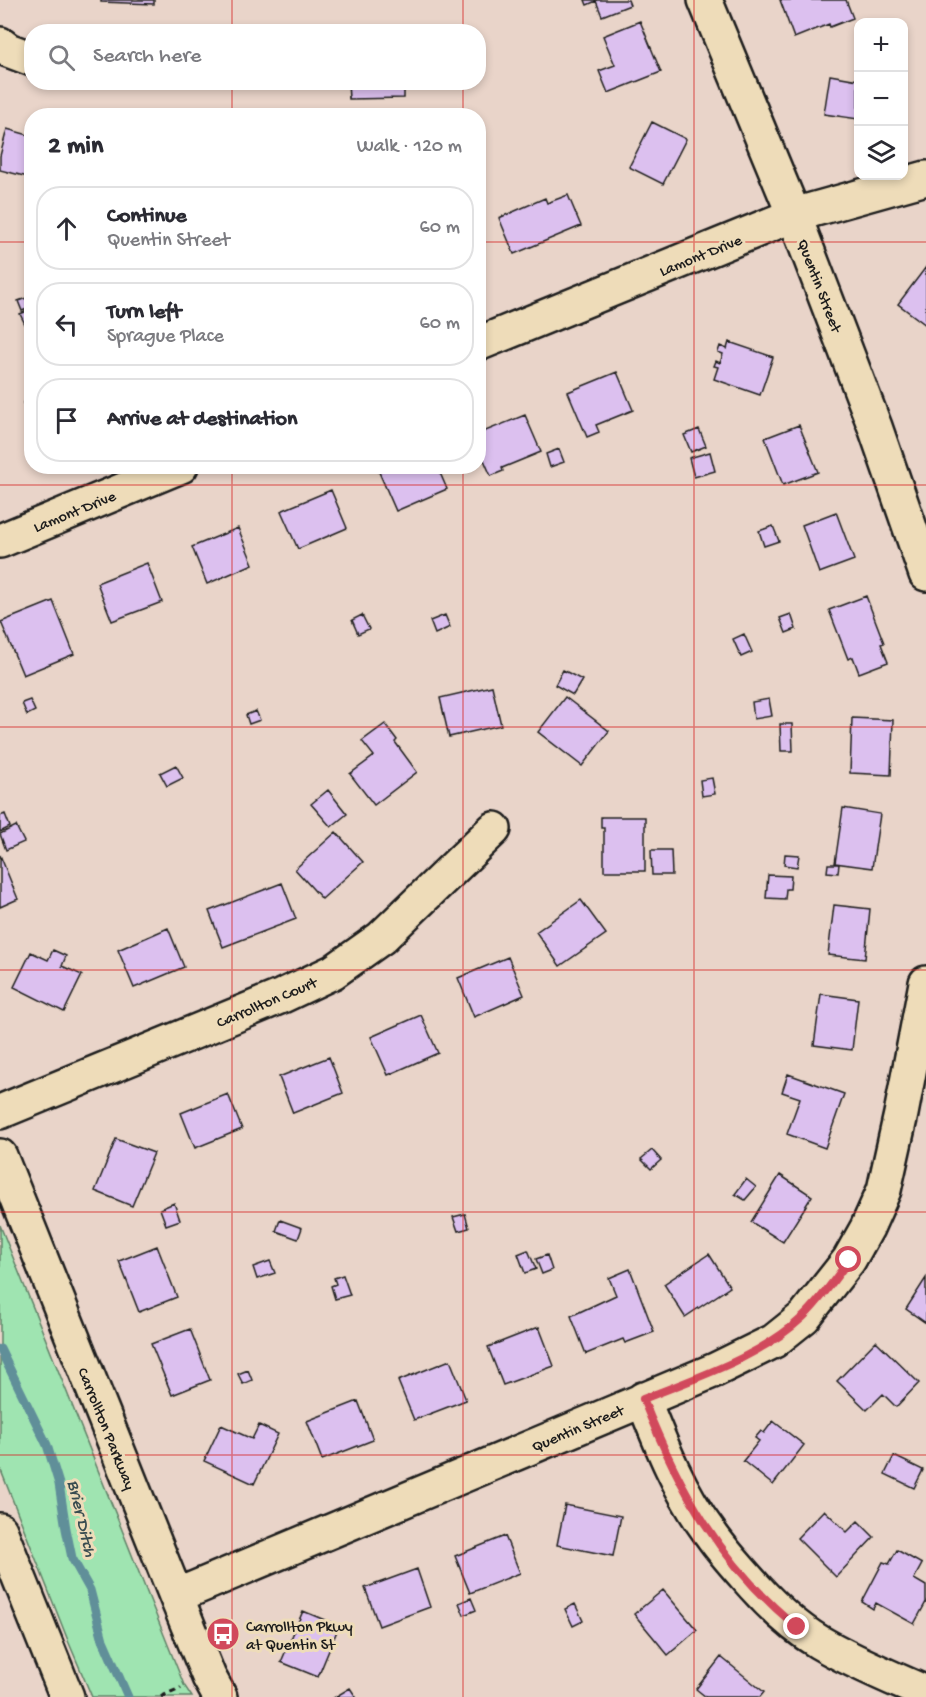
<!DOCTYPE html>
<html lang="en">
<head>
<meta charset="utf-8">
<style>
  :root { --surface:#fff; --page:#f7f7f7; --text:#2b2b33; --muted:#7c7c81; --line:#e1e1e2 }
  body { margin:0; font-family:"Gochi Hand",sans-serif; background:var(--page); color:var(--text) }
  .controls { position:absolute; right:18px; top:18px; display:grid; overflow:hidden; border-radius:12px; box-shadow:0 3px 9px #0003 }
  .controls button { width:54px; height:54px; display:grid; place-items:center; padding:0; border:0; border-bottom:2px solid var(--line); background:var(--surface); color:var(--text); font:30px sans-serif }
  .stop { position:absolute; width:18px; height:18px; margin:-14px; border:4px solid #d1495b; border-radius:50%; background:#fff }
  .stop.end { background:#d1495b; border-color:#fff; box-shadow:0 2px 6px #0008 }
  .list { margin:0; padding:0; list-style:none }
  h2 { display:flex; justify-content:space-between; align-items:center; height:78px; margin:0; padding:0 24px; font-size:26px }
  h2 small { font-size:20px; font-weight:400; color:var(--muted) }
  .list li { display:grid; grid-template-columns:39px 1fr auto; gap:18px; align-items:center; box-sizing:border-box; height:84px; margin:0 12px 12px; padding:0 12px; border:2px solid var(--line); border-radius:24px }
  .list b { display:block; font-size:22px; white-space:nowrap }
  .list p { margin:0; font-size:20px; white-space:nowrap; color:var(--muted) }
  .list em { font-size:20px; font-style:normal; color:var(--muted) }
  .icon { flex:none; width:33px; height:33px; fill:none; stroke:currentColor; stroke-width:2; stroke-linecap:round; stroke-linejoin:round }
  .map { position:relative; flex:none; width:926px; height:1697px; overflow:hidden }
  .search { position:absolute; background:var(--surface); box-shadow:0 3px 9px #0003; left:24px; top:24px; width:462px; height:66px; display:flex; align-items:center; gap:15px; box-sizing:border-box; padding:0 21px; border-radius:24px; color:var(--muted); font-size:22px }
  .panel { position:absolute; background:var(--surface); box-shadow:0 3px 9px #0003; left:24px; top:108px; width:462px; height:366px; border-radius:24px }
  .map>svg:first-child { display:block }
  .green { fill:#9fe4b1; stroke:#5e8066; stroke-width:1.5 }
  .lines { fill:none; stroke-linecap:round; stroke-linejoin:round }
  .stream { stroke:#608f99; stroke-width:9 }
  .building { fill:#dcc0ef; stroke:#1c1c1c; stroke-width:1.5 }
  .minor-casing { stroke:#1c1c1c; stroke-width:38 }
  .path { stroke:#1c1c1c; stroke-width:4; stroke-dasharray:6 4.5; stroke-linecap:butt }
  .minor { stroke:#eedcb9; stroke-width:33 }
  .route { stroke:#d1495b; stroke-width:8 }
  .grid { fill:none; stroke:#d62828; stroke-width:1.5; stroke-opacity:0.55 }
  .labels { text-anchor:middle; stroke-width:6; stroke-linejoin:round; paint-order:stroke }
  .street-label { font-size:16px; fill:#1c1c1c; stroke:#eedcb9 }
  .poi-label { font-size:16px; fill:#1c1c1c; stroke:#eedcb9; text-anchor:start }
  .water-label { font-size:18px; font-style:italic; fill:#384c50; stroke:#eedcb9 }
</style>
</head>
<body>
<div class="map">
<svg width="926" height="1697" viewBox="0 0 926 1697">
  <rect width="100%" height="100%" fill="#e9d4c9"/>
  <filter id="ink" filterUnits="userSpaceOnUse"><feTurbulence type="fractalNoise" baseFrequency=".0167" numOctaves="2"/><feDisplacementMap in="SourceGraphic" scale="12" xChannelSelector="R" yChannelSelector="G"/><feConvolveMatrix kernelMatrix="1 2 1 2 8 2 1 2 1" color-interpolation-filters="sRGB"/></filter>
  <g filter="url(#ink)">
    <path class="green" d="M0 1225 184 1685 192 1697H92L69 1643 0 1468Z"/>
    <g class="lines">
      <path class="stream" d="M0 1349 47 1445 59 1484 66 1529 72 1558 90 1590 103 1640 128 1697"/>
    </g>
    <path class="building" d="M101 0H154V4L101 2Z
      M585 0H628L630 5 602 16 596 1 587 5Z
      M780 0H846L853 18 830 27 829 24 794 38Z
      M640 21 661 72 608 93 599 71 615 65 603 36Z
      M830 75 858 80V119L824 114Z
      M348 82H404V98L349 99Z
      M652 122 686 139 663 184 629 167Z
      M7 129 32 136V178L0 170V156Z
      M568 195 581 226 514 254 499 218 545 198 547 203Z
      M926 267V325L898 304Z
      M32 296V307L22 311 18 301Z
      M32 309V338L20 314Z
      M729 342 773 357 760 395 714 379 718 367 714 366 716 361 720 363 723 354 718 352 720 346 727 349Z
      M617 372 633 410 596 425 599 432 587 437 568 392Z
      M32 399V423L23 403Z
      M525 415 541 452 502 468 503 471 491 476 478 446V434Z
      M799 425 818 472 783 485 765 438Z
      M699 429 706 446 691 452 684 435Z
      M559 449 564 462 550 467 546 454Z
      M710 452 715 471 694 477 689 458Z
      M391 466H437L447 489 396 511 379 472Z
      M331 490 347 528 298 549 281 511Z
      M836 512 854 560 819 573 802 525Z
      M773 526 779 541 764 546 759 531Z
      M238 528 253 564 207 584 192 547Z
      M147 563 162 602 112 621 97 583Z
      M866 596 884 643 881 644 888 662 859 673 853 657 848 659 829 610Z
      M53 601 74 654 23 675 1 622Z
      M791 614 796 629 786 633 780 618Z
      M362 615 369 629 358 634 352 620Z
      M445 615 450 627 435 634 430 621Z
      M744 634 752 652 741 657 733 639Z
      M563 670 582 680 573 695 555 685Z
      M492 686 501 725 449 737 440 698Z
      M565 697 609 731 582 766 538 732Z
      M769 699 772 716 754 719 752 702Z
      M30 700 35 711 27 715 22 703Z
      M256 711 260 720 249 724 246 715Z
      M852 718 893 720 891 775 850 773Z
      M385 724 397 740 395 742 417 772 374 805 350 774 374 756 362 741Z
      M780 724H792L793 751H781Z
      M176 765 183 778 167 786 160 773Z
      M712 778 715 794 702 796 700 780Z
      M328 790 347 814 331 827 311 804Z
      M843 808 880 814 872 868 835 863Z
      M5 814 10 827 0 832V816Z
      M601 817H645V871H604V828H601Z
      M16 826 24 842 6 850 0 834Z
      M336 832 363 862 322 899 295 869Z
      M651 850H671L672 875H652Z
      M785 854 799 855 797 867 784 865Z
      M0 855 18 899 0 907Z
      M828 864H839L838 873 827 872Z
      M768 875 791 876 790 889H786L785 899 766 898Z
      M282 883 296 919 223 947 209 911Z
      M581 900 606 934 560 966 536 932Z
      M834 905 870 909 865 959 828 955Z
      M168 928 184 967 134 988 118 950Z
      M53 950 66 956 62 966 82 975 64 1012 14 987 31 952 48 960Z
      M508 957 524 995 474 1017 458 978Z
      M821 994 858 999 852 1050 814 1045Z
      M421 1015 438 1053 388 1075 371 1037Z
      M329 1057 343 1093 293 1113 279 1077Z
      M788 1074 844 1094 825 1148 787 1134 800 1098 782 1092Z
      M228 1094 242 1129 195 1148 181 1113Z
      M116 1139 154 1153 132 1206 95 1191Z
      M652 1150 661 1160 651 1169 641 1159Z
      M780 1175 812 1196 783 1242 751 1222Z
      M746 1179 756 1187 745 1200 735 1194Z
      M174 1203 180 1220 166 1225 160 1209Z
      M465 1214 469 1228 458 1231 453 1217Z
      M280 1220 302 1228 298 1239 276 1231Z
      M157 1246 177 1297 139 1312 119 1261Z
      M528 1250 536 1269 525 1273 518 1254Z
      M709 1254 730 1287 685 1317 664 1284Z
      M547 1255 552 1270 542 1274 536 1259Z
      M270 1261 275 1273 257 1279 253 1267Z
      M630 1269 654 1332 625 1343 623 1339 586 1354 571 1316 616 1295 609 1278Z
      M343 1275 350 1295 335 1299 331 1286 336 1284 334 1278Z
      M926 1278V1323L906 1309Z
      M539 1327 554 1366 503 1385 488 1347Z
      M190 1329 210 1380 172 1395 151 1344Z
      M876 1341 919 1383 896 1407 883 1394 867 1410 837 1381Z
      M450 1360 466 1400 414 1420 398 1381Z
      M248 1370 252 1380 243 1384 238 1374Z
      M358 1401 373 1440 322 1460 307 1421Z
      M773 1421 804 1445 773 1485 743 1461 759 1441 755 1438 761 1431 764 1433Z
      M221 1425 252 1439 259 1425 278 1434 254 1484 204 1461Z
      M894 1456 923 1470 914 1488 885 1474Z
      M565 1505 621 1516 613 1556 557 1545Z
      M824 1510 847 1532 858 1521 874 1537 836 1577 797 1538Z
      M505 1536 520 1573 470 1593 455 1556Z
      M897 1550 922 1564 914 1579 926 1586V1602L914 1624 876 1603 873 1609 862 1602 883 1562 889 1564Z
      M417 1569 430 1607 379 1626 365 1588Z
      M663 1590 697 1630 668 1655 634 1614Z
      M471 1598 476 1610 464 1615 459 1603Z
      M575 1604 583 1621 573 1626 565 1609Z
      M303 1611 339 1626 318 1677 281 1662Z
      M721 1657 764 1692 760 1697H706L696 1689Z
      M350 1688 356 1697H335Z"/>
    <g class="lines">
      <g class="minor-casing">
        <path id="minor" d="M705 0 794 215 875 427 926 574
          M0 44 8 50 32 59
          M478 344 794 215 926 178
          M0 541 181 466
          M0 1112 282 996 333 972 381 938 494 829
          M0 1156 176 1596 209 1677 220 1697
          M643 1399C661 1445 680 1493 710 1533 723 1552 739 1569 754 1586 773 1607 794 1627 819 1642 853 1662 890 1677 926 1693
          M0 1530 67 1697
          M176 1596 715 1370 774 1341 804 1317 849 1260 867 1228 884 1190 901 1114 926 983"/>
      </g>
      <path class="path" d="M161 1697 181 1688"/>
      <use href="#minor" class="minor"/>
    </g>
  </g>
  <g class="lines" filter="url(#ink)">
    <path class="route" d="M797 1627C720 1564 679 1489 643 1399 697 1377 759 1358 803 1317 820 1301 835 1279 849 1260"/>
  </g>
  <path class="grid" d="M232 0V32M463 0V32M694 0V1697M232 82V116M463 82V116M0 242H32M478 242H926M232 466V1697M463 466V1697M0 485H926M0 727H926M0 970H926M0 1212H926M0 1455H926"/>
  <defs>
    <g id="bus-disc" transform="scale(1.725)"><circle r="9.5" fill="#d1495b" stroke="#eedcb9"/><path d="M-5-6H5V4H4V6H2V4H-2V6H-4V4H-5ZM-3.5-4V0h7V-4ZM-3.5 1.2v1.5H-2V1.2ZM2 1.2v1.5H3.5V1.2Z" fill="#fff"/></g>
  </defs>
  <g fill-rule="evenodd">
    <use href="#bus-disc" x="223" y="1634"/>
  </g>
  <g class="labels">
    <g class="street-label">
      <text transform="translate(700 254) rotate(-22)" y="6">Lamont Drive</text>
      <text transform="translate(821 285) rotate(69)" y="6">Quentin Street</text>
      <text transform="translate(74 510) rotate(-22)" y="6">Lamont Drive</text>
      <text transform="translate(266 1001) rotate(-23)" y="6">Carrollton Court</text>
      <text transform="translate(577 1427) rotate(-23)" y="6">Quentin Street</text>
      <text transform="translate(108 1428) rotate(68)" y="6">Carrollton Parkway</text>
    </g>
    <g class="poi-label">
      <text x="246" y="1631">Carrollton Pkwy<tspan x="246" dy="18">at Quentin St</tspan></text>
    </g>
    <g class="water-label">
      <text transform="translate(83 1518) rotate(77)" y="6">Brier Ditch</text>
    </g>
  </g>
</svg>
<div class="controls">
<button>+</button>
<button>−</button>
<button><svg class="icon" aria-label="layers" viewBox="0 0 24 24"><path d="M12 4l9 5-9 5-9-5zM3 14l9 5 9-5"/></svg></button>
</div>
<div class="stop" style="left:849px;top:1260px"></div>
<div class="stop end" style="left:797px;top:1627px"></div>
<div class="search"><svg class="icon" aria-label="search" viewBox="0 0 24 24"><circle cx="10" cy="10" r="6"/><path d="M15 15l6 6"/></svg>Search here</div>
<section class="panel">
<h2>2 min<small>Walk · 120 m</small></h2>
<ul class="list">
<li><svg class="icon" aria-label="ahead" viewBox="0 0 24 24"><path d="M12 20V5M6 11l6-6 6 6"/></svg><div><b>Continue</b><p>Quentin Street</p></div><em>60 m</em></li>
<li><svg class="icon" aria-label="left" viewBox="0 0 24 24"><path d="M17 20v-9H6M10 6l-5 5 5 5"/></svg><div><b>Turn left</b><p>Sprague Place</p></div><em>60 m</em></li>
<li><svg class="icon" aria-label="arrive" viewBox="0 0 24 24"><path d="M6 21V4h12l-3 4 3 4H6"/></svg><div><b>Arrive at destination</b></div></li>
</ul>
</section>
</div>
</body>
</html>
